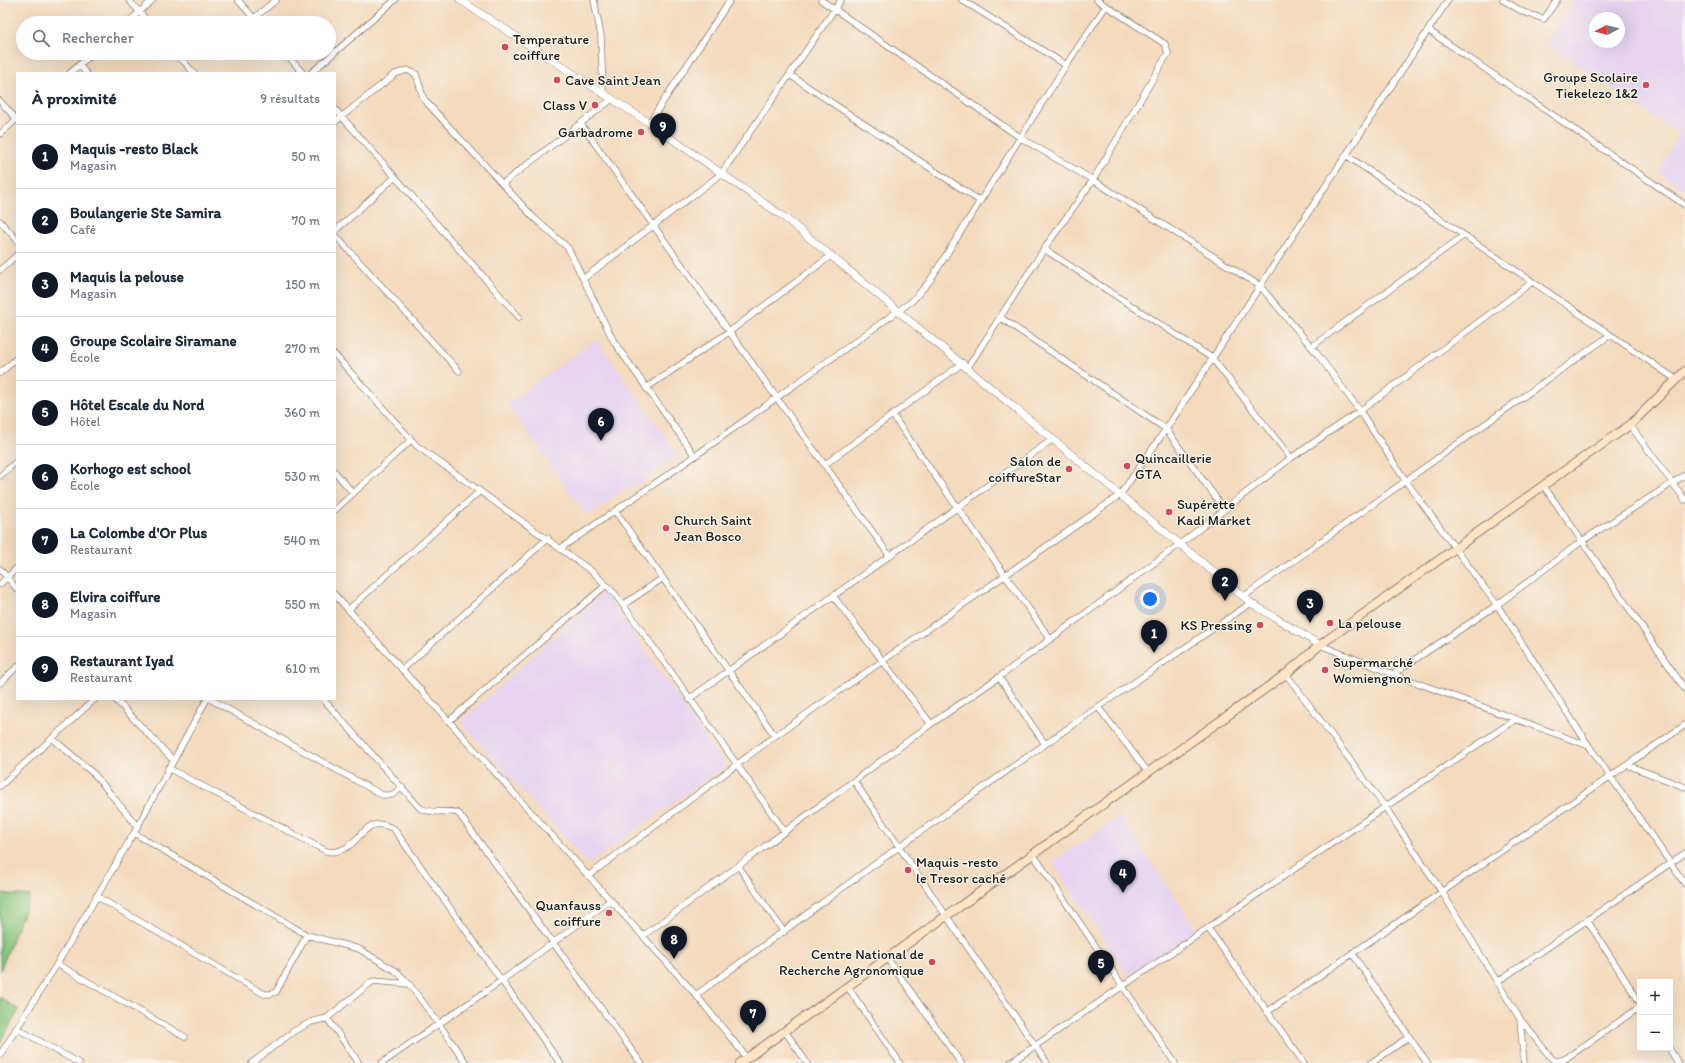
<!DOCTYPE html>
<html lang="fr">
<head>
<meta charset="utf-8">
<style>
  :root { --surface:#fff; --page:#f2f2f3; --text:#1f2937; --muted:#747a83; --line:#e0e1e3; --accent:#111827 }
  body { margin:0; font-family:Itim,sans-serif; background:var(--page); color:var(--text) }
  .controls { position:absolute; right:12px; bottom:12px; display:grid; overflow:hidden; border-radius:0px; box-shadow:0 4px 16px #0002 }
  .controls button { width:36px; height:36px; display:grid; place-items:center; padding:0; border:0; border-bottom:1px solid var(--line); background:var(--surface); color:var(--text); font:20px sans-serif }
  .compass { position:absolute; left:1589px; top:12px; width:36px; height:36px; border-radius:50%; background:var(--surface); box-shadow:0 4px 16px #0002; rotate:263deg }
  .you { position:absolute; left:1150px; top:599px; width:14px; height:14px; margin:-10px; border:3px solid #fff; border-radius:50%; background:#1a73e8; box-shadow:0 0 0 6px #1a73e833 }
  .badge { display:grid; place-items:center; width:26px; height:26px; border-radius:50%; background:var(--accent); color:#fff; font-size:13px; font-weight:700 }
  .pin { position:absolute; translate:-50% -33px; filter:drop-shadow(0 1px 2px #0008) }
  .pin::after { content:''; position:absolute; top:21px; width:14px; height:12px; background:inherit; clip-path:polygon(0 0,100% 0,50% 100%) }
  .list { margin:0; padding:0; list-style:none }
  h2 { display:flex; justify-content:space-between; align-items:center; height:52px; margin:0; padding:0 16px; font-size:17px }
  h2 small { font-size:13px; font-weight:400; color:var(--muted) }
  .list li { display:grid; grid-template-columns:26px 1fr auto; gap:12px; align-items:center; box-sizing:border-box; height:64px; padding:0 16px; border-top:1px solid var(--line) }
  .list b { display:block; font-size:15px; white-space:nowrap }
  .list p { margin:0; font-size:13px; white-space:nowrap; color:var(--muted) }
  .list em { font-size:13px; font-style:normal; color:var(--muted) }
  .icon { flex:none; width:22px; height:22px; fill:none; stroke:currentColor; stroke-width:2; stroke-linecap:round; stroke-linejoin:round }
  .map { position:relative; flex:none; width:1685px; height:1063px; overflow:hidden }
  .search { position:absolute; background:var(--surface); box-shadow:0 4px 16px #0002; left:16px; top:16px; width:320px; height:44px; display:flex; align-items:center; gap:10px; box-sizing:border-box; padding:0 14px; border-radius:22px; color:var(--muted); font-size:15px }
  .panel { position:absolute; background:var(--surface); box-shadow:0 4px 16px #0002; left:16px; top:72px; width:320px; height:628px; border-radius:0px }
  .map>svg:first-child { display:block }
  .built { fill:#e5d3f1; fill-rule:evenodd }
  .green { fill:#86c57c; stroke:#51704c }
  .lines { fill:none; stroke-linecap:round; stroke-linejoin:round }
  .minor-casing { stroke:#887b6c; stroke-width:7 }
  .tertiary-casing { stroke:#887b6c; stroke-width:8 }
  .secondary-casing { stroke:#887b6c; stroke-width:10 }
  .minor { stroke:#fff; stroke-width:5.5 }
  .tertiary { stroke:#fff; stroke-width:7 }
  .secondary { stroke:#ffe4c6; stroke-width:8 }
  .poi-dot { fill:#d1495b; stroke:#f7f3e8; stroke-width:1.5 }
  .labels { text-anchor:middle; stroke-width:3; stroke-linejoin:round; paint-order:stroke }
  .poi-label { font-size:14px; fill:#1c1c1c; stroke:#f7f3e8; text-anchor:start }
</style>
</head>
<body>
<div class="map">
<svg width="1685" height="1063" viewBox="0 0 1685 1063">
  <rect width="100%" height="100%" fill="#f7f3e8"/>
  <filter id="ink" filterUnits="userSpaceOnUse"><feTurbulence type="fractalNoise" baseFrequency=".025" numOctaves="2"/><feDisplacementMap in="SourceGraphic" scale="8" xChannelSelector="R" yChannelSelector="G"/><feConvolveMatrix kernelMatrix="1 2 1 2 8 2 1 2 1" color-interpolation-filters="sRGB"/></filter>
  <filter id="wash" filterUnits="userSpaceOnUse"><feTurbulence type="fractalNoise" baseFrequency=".012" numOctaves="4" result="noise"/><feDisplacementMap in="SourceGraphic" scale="16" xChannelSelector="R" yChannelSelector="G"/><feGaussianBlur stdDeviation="0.9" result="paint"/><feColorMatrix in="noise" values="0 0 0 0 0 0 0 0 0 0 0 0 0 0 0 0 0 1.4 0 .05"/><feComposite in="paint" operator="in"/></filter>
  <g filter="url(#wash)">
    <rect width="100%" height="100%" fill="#f4dabd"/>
    <path class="built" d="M1573 0H1685V190L1658 172 1679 134 1546 44ZM1595 18H1619V42H1595Z
      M596 339 679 455 632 489 629 486 587 516 507 404Z
      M604 592 725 766 588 864 460 722Z
      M1121 816 1197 930 1128 976 1052 862Z"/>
    <path class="green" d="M0 893 30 896 0 971Z
      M0 997 19 1010 0 1043Z"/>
  </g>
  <g filter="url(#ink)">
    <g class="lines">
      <g class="minor-casing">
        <path id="minor" d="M129 0 149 23
          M238 0 258 23
          M594 0 601 36 603 94
          M821 0 1021 138 1093 180 1260 286 1315 351 1360 411 1405 480 1497 605 1589 746 1685 884
          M962 0 1066 65
          M1503 0 1523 12 1544 19 1557 0
          M254 18 276 0
          M127 23 153 0
          M1428 30 1685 205
          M176 53 194 73
          M285 53 303 73
          M79 65 86 73
          M70 73 93 53
          M311 73 395 0
          M790 75 980 201
          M0 101 17 120
          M335 109 519 317
          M335 122 395 74 407 70 416 74 423 97 428 104 534 218 568 248 614 342 695 456
          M649 123 730 0
          M581 124 889 555
          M0 134 17 119
          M1346 155 1677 380
          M502 184 612 99
          M0 221 17 240
          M335 231 395 177
          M335 235 459 371
          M1044 249 1212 358 1291 458
          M0 270 17 255
          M583 279 721 174 841 0
          M1001 318 1166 429 1224 509
          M1311 347 1463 236
          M335 355 417 446 594 573 615 594 629 613 785 832
          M968 367 1044 249 1093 180 1168 53 1165 44 1097 0
          M0 373 17 358
          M646 388 729 332 832 255
          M893 416 1050 639
          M1630 425 1685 500
          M824 465 963 363
          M335 472 353 493
          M0 476 17 461
          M1543 485 1685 689
          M335 510 411 440
          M615 511 775 736
          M561 548 695 456 912 301 929 282 1066 65 1106 6
          M0 569 17 589
          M0 584 17 568
          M335 595 696 995 747 1058
          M833 596 931 724
          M1243 597 1610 335
          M623 605 663 578
          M348 610 480 491
          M1320 645 1393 674 1589 746
          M402 670 548 538
          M1286 674 1385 807 1442 892 1520 1019 1552 1059 1557 1061 1565 1059 1640 1007
          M1393 674 1497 605 1582 541 1685 475
          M999 677 1045 744
          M0 683 17 667
          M115 699 173 760
          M210 699 382 795H392L402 787
          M323 699 420 808C435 816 451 808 459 814L641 1063
          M689 699 1053 439
          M1098 707 1148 772
          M449 721 606 585
          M52 738 94 774 137 826
          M1627 765 1685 787
          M168 768 326 851C331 852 336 852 341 850 362 844 363 813 394 829L560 1063
          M854 781 1047 1063
          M0 786 95 699
          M134 833 307 935 359 949 396 971 409 984 439 1024 466 1063
          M1033 854 1175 1063
          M739 867 784 932
          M588 876 775 736 1120 495 1166 429 1448 0
          M96 896 264 994H270L276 992 307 935
          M1587 920 1640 1003
          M1208 928 1304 1063
          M643 936 931 724 999 677 1180 544 1291 458 1360 411 1531 283
          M1352 953 1427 1063
          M887 958 961 1063
          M57 964 185 1037
          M1497 982 1685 853
          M847 986 900 1063
          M696 995 900 846 1098 707 1251 603
          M1267 1012 1685 725
          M327 1018 359 1063
          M1520 1019 1524 1063
          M16 1028 79 1063
          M785 1031 807 1063
          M1669 1048 1678 1063
          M0 1055 57 964 134 833 207 699
          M252 1063 294 1031 311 1022 327 1018 373 981 409 984
          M382 1063 501 981 611 900
          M1010 1063 1385 807 1516 719
          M1371 1063 1409 1037"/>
      </g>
      <g class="tertiary-casing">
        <path id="tertiary" d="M460 0 649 123 784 217 1251 603 1320 645"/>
      </g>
      <g class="secondary-casing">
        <path id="secondary" d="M740 1063 1286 674 1320 645 1551 480 1630 425 1685 371"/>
      </g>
      <use href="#minor" class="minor"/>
      <use href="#tertiary" class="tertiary"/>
      <use href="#secondary" class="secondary"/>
    </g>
  </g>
  <g class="poi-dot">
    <circle cx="505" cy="47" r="4"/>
    <circle cx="557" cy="80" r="4"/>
    <circle cx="1646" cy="85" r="4"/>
    <circle cx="595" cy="105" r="4"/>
    <circle cx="641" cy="132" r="4"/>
    <circle cx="1127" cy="466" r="4"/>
    <circle cx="1069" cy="469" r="4"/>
    <circle cx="1169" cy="512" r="4"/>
    <circle cx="666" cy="528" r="4"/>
    <circle cx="1330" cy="623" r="4"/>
    <circle cx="1260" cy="625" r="4"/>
    <circle cx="1325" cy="670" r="4"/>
    <circle cx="908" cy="870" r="4"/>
    <circle cx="609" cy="913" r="4"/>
    <circle cx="932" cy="962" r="4"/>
  </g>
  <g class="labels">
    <g class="poi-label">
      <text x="513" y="44">Temperature<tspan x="513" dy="16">coiffure</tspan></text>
      <text x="1638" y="82" text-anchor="end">Groupe Scolaire<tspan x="1638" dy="16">Tiekelezo 1&amp;2</tspan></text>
      <text x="565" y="85">Cave Saint Jean</text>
      <text x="587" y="110" text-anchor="end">Class V</text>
      <text x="633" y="137" text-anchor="end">Garbadrome</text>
      <text x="1135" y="463">Quincaillerie<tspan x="1135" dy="16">GTA</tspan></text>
      <text x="1061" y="466" text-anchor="end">Salon de<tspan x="1061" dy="16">coiffureStar</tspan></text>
      <text x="1177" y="509">Supérette<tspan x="1177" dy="16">Kadi Market</tspan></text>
      <text x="674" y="525">Church Saint<tspan x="674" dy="16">Jean Bosco</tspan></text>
      <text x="1338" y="628">La pelouse</text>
      <text x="1252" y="630" text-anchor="end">KS Pressing</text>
      <text x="1333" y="667">Supermarché<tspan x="1333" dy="16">Womiengnon</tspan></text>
      <text x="916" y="867">Maquis -resto<tspan x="916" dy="16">le Tresor caché</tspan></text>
      <text x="601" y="910" text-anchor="end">Quanfauss<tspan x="601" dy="16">coiffure</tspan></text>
      <text x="924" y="959" text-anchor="end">Centre National de<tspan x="924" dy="16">Recherche Agronomique</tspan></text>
    </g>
  </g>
</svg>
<div class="controls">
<button>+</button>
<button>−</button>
</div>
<svg class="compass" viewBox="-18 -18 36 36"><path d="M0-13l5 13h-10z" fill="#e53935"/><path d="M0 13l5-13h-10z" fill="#747a83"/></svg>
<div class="you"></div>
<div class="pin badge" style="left:1154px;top:653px">1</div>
<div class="pin badge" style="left:1225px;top:601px">2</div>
<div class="pin badge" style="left:1310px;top:623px">3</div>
<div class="pin badge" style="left:1123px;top:893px">4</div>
<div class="pin badge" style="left:1101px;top:983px">5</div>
<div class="pin badge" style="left:601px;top:441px">6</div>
<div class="pin badge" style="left:753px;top:1033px">7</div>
<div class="pin badge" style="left:674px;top:959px">8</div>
<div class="pin badge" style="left:663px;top:146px">9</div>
<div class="search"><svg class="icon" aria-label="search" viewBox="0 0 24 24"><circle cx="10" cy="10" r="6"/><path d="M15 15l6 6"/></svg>Rechercher</div>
<section class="panel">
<h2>À proximité<small>9 résultats</small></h2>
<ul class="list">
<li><span class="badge">1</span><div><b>Maquis -resto Black</b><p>Magasin</p></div><em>50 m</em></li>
<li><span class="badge">2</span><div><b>Boulangerie Ste Samira</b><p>Café</p></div><em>70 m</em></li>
<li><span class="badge">3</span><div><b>Maquis la pelouse</b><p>Magasin</p></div><em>150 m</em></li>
<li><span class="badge">4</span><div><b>Groupe Scolaire Siramane</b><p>École</p></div><em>270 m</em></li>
<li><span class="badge">5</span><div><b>Hôtel Escale du Nord</b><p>Hôtel</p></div><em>360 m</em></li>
<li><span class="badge">6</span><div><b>Korhogo est school</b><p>École</p></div><em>530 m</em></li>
<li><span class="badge">7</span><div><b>La Colombe d'Or Plus</b><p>Restaurant</p></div><em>540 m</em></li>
<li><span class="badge">8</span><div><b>Elvira coiffure</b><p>Magasin</p></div><em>550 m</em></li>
<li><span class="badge">9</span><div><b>Restaurant Iyad</b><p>Restaurant</p></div><em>610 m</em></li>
</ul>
</section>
</div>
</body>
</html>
